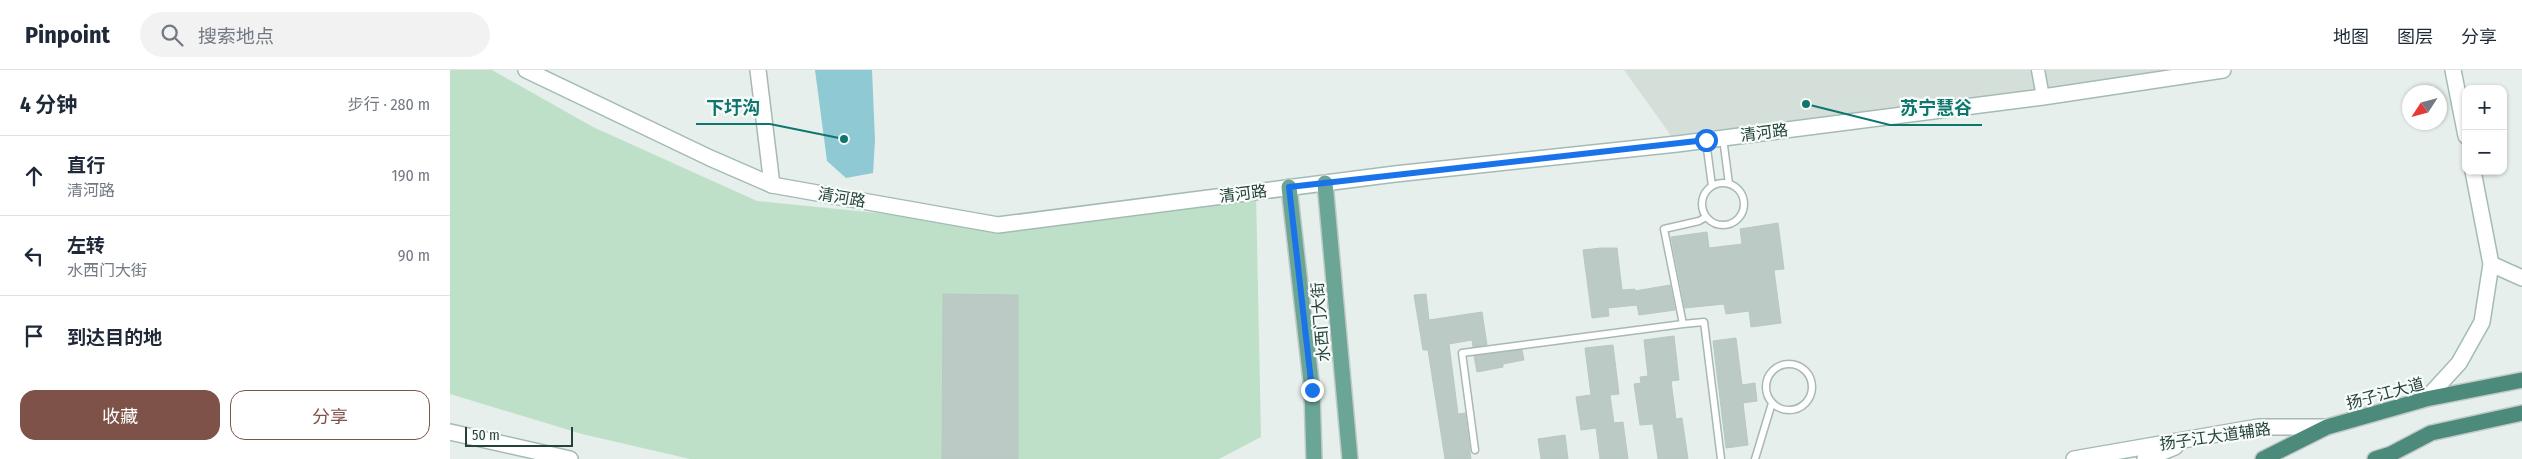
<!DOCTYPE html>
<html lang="zh">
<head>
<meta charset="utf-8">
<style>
  :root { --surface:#fff; --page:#f2f2f3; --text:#1f2937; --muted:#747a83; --line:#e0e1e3; --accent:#7f5249 }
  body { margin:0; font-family:"Fira Sans Condensed","Noto Sans SC",sans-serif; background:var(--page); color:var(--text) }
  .controls { position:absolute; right:15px; top:15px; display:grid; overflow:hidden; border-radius:10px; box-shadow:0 1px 4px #0004 }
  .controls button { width:45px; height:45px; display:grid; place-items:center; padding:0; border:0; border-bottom:1px solid var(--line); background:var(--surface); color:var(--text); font:25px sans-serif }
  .compass { position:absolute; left:1952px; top:15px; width:45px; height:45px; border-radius:50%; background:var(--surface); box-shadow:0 1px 4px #0004; rotate:234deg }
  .scale { position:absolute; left:15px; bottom:12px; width:108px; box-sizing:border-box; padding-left:5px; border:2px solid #24423a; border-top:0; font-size:14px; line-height:18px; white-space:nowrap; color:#24423a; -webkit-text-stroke:4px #f7fbf9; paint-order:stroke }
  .stop { position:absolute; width:15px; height:15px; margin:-11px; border:4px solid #1a73e8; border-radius:50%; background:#fff }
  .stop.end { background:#1a73e8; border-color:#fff; box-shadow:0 1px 5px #0008 }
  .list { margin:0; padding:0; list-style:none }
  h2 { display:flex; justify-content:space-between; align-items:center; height:65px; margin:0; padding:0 20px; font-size:21px }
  h2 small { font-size:16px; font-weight:400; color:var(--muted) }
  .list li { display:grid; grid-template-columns:32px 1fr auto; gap:15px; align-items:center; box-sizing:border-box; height:80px; padding:0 20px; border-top:1px solid var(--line) }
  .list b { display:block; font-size:19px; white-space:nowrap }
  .list p { margin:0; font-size:16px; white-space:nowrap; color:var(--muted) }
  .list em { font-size:16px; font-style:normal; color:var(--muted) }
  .actions { display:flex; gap:10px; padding:15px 20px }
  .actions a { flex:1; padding:11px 0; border:1px solid var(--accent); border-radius:15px; text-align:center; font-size:18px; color:var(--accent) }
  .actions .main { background:var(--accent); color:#fff }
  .icon { flex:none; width:28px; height:28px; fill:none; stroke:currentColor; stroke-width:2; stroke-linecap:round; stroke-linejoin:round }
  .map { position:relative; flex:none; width:2072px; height:389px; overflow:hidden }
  header { display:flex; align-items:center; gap:30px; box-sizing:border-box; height:70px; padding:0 25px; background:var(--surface); border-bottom:1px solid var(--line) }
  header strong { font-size:24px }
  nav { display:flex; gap:28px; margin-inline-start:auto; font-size:18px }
  .search { width:350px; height:45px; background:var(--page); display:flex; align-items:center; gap:12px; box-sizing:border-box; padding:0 18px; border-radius:28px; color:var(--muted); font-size:19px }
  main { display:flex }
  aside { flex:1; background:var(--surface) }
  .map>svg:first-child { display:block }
  .built { fill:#d4dfda }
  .green { fill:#bfe0c8 }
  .water { fill:#8ec9d4 }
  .building { fill:#bbcac4; stroke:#b8c9c2 }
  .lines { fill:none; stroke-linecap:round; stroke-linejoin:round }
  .service-casing { stroke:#a8b8b2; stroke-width:9 }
  .minor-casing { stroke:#a8b8b2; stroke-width:15 }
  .tertiary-casing { stroke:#a8b8b2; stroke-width:18 }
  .secondary-casing { stroke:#a4bbb3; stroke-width:18 }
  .primary-casing { stroke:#c2cac8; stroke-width:18 }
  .trunk-casing { stroke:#c2cac8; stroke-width:18 }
  .service { stroke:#fff; stroke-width:6 }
  .minor { stroke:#fff; stroke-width:12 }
  .tertiary { stroke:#fff; stroke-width:15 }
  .secondary { stroke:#fff; stroke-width:15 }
  .primary { stroke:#6aa596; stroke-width:15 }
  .trunk { stroke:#4c8a7c; stroke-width:15 }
  .route { stroke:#1a73e8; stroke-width:6 }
  .labels { text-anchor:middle; stroke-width:4.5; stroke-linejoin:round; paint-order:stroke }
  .street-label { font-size:16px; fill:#24423a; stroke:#f7fbf9 }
  .leader { fill:none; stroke:#0f766e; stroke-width:2 }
  .callout-dot { fill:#0f766e; stroke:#f7fbf9; stroke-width:2 }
  .callout-label { font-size:18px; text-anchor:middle; font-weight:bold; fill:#0f766e; stroke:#f7fbf9; stroke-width:4.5; stroke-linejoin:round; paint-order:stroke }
</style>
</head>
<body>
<header>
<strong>Pinpoint</strong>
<div class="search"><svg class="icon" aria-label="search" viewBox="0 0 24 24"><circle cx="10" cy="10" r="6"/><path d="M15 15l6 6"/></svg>搜索地点</div>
<nav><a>地图</a><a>图层</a><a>分享</a></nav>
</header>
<main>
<aside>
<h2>4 分钟<small>步行 · 280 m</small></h2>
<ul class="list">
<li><svg class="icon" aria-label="ahead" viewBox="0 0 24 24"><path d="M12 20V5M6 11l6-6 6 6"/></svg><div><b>直行</b><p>清河路</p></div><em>190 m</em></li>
<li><svg class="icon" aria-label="left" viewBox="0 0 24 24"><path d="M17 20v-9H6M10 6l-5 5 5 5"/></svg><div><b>左转</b><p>水西门大街</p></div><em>90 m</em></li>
<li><svg class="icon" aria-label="arrive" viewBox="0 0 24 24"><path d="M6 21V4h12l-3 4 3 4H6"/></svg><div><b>到达目的地</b></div></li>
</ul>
<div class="actions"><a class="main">收藏</a><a>分享</a></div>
</aside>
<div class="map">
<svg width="2072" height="389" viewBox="0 0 2072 389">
  <rect width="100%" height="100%" fill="#e6efeb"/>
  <path class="built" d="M1174 0H1756L1227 74Z"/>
  <path class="green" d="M0 0H42L143 57 307 131 548 155 806 122 811 367 769 389H240L132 364 0 324Z"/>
  <path class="water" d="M365 0H422L425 70 423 103 396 108 377 91Z"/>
  <path class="building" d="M1328 153 1334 199 1324 200 1331 253 1301 257 1299 241 1276 244 1274 234 1235 238 1221 167 1257 162 1259 178 1292 174 1290 159Z
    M1151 178H1167L1172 220 1185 219V221L1220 215 1225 240 1189 245 1187 235 1158 238 1159 246 1142 248 1133 180Z
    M493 224 568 225V389H492Z
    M976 224 979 250 1032 242 1037 275 1023 277 1022 270 999 274 1008 344 1015 343 1021 389H995L978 280H973L964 225Z
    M1224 266 1229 310 1221 311 1226 349 1232 348 1238 389H1208L1203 354 1190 355 1184 314 1191 313 1190 307 1198 306 1194 270Z
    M1286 268 1292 315 1305 313 1307 331 1293 333 1298 375 1276 378 1263 271Z
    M1163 275 1169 324 1160 325 1164 353 1173 352 1178 389H1150L1146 358 1131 360 1126 327 1141 325 1135 278Z
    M1072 280 1074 290 1053 294V297L1027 302 1024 286Z
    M1115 365 1118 389H1091L1088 369Z"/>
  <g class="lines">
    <g class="service-casing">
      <path id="service" d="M1273 68 1279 114
        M1256 71 1262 116
        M1252 134a21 21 0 1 1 42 0a21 21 0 1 1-42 0Z
        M1233 254 1254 252 1271 389
        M1316 317a23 23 0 1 1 46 0a23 23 0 1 1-46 0Z
        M1025 380 1012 283 1233 254 1214 159 1249 151 1256 147
        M1305 389 1322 333"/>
    </g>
    <g class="minor-casing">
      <path id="minor" d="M1588 0 1593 27"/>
    </g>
    <g class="tertiary-casing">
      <path id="tertiary" d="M308 0 322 115"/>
    </g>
    <g class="secondary-casing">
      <path id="secondary" d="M76 0 260 88 322 115 548 155 945 104 1227 74 1593 27 1773 0
        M2003 0 2016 66
        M2041 194 2072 208
        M1976 329 2009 293 2032 252 2041 194 2023 101
        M0 362 120 389
        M1624 389 1808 357H1877
        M1695 389 1725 377"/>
    </g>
    <g class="primary-casing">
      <path id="primary" d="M875 113 900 389
        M839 117 862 320 864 389"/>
    </g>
    <g class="trunk-casing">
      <path id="trunk" d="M1813 389 1877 357 1976 329 2072 310
        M1925 389 1941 384 1981 363 2072 343"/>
    </g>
    <use href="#service" class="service"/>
    <use href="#minor" class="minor"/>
    <use href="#tertiary" class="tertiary"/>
    <use href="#secondary" class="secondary"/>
    <use href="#primary" class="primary"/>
    <use href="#trunk" class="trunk"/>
  </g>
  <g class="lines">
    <path class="route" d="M862 320 839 117 1256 70"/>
  </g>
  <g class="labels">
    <g class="street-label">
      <text transform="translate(1314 62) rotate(-7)" y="6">清河路</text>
      <text transform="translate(793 123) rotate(-7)" y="6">清河路</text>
      <text transform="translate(392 127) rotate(10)" y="6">清河路</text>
      <text transform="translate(870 252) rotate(-95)" y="6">水西门大街</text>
      <text transform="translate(1935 323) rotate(-15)" y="6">扬子江大道</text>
      <text transform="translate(1765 366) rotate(-8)" y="6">扬子江大道辅路</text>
    </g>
  </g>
  <path class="leader" d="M394 69L320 54H246M1356 34L1440 55H1532"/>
  <g class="callout-dot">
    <circle cx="394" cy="69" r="5"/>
    <circle cx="1356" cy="34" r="5"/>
  </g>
  <g class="callout-label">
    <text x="283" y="44">下圩沟</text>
    <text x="1486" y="44">苏宁慧谷</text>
  </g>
</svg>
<div class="controls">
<button>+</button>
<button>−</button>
</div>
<svg class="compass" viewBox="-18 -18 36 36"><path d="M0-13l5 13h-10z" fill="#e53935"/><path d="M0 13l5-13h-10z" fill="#747a83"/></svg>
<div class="scale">50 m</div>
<div class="stop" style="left:1256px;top:70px"></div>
<div class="stop end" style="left:862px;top:320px"></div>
</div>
</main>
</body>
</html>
